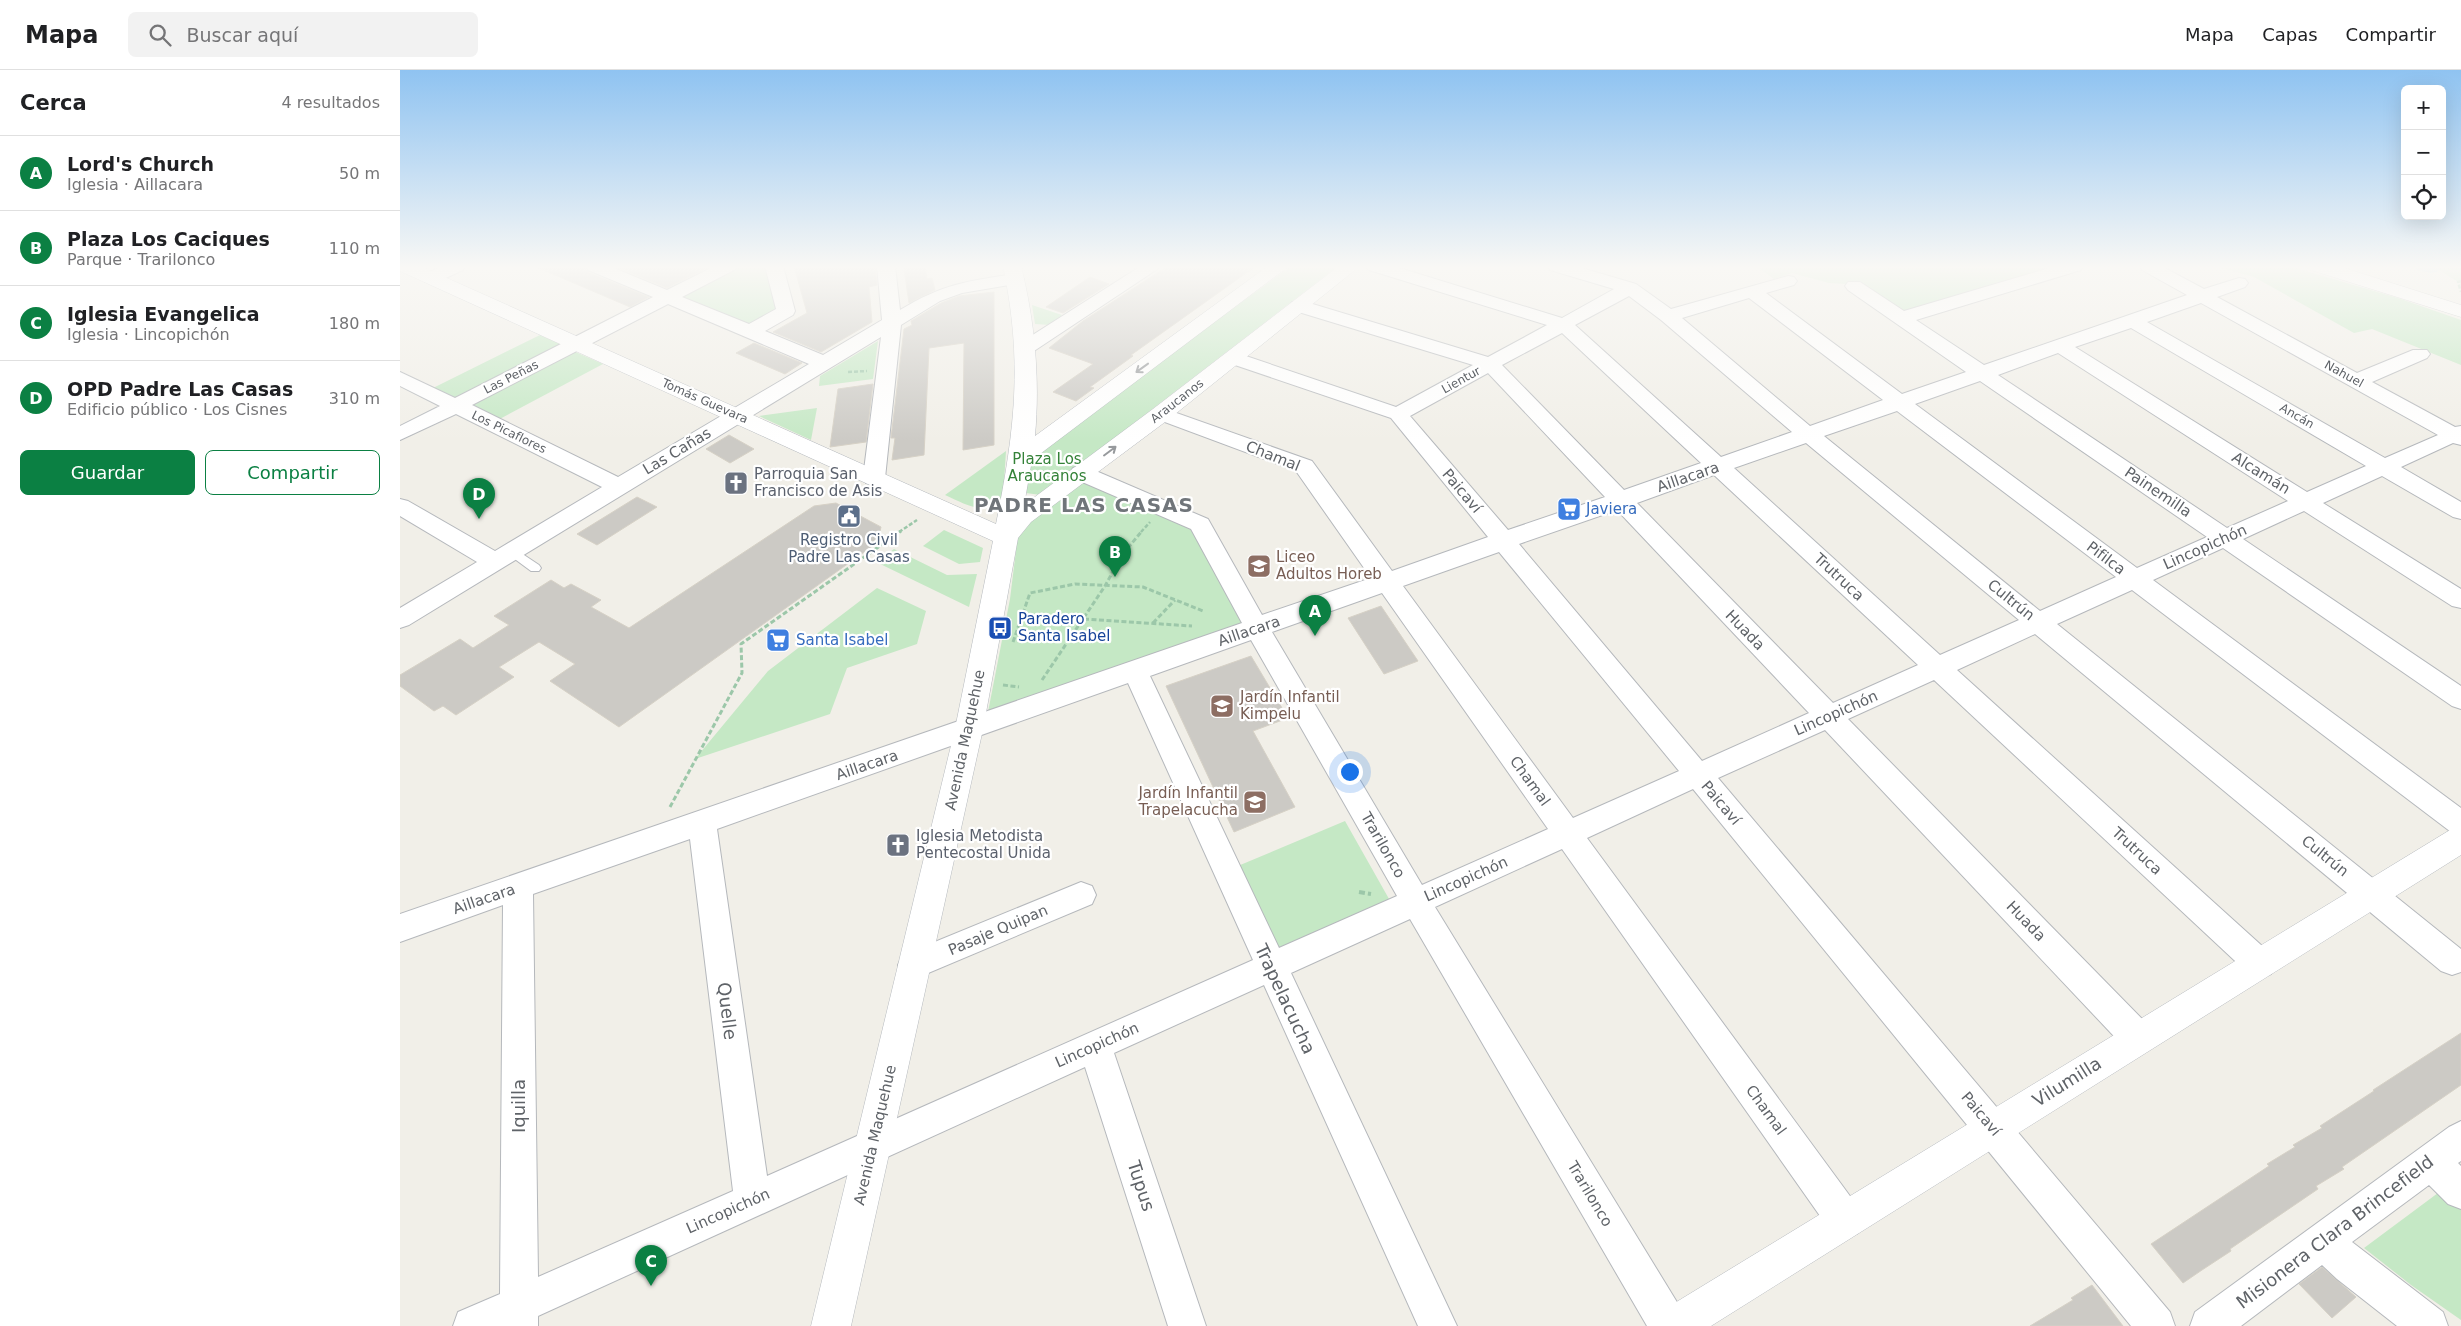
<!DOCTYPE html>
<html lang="es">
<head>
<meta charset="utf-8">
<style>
  :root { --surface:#fff; --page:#f2f2f2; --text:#202124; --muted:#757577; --line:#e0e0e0; --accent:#0b8043 }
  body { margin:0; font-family:"DejaVu Sans",sans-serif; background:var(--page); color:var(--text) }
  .controls { position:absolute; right:15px; top:15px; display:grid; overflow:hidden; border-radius:8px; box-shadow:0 5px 20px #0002 }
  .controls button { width:45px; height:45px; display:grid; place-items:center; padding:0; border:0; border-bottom:1px solid var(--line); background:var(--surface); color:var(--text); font:25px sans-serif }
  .you { position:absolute; left:949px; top:701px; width:18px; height:18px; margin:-12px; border:4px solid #fff; border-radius:50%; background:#1a73e8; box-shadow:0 0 0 8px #1a73e833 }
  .badge { display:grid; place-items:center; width:32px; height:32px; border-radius:50%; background:var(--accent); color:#fff; font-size:16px; font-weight:700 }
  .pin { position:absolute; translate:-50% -41px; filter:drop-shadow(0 1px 2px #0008) }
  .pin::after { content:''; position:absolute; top:26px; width:18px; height:15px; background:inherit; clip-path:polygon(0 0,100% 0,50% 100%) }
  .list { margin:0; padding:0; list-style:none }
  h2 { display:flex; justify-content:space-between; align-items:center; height:65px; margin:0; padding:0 20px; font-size:21px }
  h2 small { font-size:16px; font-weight:400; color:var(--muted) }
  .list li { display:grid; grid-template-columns:32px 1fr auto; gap:15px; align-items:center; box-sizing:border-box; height:75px; padding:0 20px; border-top:1px solid var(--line) }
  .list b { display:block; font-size:19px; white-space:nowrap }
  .list p { margin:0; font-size:16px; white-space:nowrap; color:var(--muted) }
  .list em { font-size:16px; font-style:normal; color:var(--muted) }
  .actions { display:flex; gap:10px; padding:15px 20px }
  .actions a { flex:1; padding:11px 0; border:1px solid var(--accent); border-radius:8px; text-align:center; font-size:18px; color:var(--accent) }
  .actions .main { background:var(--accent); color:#fff }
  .icon { flex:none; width:28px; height:28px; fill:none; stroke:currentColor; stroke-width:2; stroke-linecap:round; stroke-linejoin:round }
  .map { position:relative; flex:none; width:2061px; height:1256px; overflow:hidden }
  header { display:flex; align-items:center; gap:30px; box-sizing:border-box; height:70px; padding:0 25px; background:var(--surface); border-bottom:1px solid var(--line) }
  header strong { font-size:24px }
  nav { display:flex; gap:28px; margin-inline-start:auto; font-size:18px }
  .search { width:350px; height:45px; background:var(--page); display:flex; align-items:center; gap:12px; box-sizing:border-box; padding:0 18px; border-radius:8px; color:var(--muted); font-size:19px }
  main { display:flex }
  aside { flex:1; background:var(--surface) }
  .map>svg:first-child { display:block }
  .green { fill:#c5e8c5 }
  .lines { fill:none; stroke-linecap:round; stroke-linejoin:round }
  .canal { fill:#aadaff; fill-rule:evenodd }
  .building { fill:#cccac5; stroke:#d6d1c6 }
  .lane-casing { stroke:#b5b8bc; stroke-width:2 }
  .street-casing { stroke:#b5b8bc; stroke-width:2 }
  .secondary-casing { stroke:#b6babf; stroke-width:1 }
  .path-far2 { stroke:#9cc7a9; stroke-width:2.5; stroke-dasharray:4 2; stroke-linecap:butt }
  .path-far1 { stroke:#9cc7a9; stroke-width:3; stroke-dasharray:5 2.5; stroke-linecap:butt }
  .path { stroke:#9cc7a9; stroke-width:4; stroke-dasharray:6 3; stroke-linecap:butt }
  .lane { fill:#fff; fill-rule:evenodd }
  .street { fill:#fff; fill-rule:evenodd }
  .secondary { fill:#fff; fill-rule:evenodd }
  .oneway { stroke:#979a9d }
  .labels { text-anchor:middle; stroke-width:4.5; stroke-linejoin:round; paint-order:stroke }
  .far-street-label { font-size:12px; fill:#5f6368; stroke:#fff }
  .street-label { font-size:15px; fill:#5f6368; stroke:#fff }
  .park-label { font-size:15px; fill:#348238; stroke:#fff }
  .worship-label { font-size:15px; fill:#5b616d; stroke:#fff; text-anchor:start }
  .shop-label { font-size:15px; fill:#366cbe; stroke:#fff; text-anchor:start }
  .service-label { font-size:15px; fill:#4e5e75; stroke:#fff }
  .education-label { font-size:15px; fill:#785e54; stroke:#fff; text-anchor:start }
  .transit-label { font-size:15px; fill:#164399; stroke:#fff; text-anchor:start }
  .near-street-label { font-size:18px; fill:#5f6368; stroke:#fff }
  .district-label { font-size:20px; font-weight:bold; letter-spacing:1px; fill:#70757a; stroke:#fff }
</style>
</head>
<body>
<header>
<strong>Mapa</strong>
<div class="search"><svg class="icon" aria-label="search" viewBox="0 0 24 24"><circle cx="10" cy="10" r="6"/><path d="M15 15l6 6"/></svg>Buscar aquí</div>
<nav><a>Mapa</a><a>Capas</a><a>Compartir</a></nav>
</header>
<main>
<aside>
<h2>Cerca<small>4 resultados</small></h2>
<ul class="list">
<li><span class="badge">A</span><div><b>Lord's Church</b><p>Iglesia · Aillacara</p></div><em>50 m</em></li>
<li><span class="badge">B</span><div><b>Plaza Los Caciques</b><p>Parque · Trarilonco</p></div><em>110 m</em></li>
<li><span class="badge">C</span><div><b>Iglesia Evangelica</b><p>Iglesia · Lincopichón</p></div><em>180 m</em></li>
<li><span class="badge">D</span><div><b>OPD Padre Las Casas</b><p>Edificio público · Los Cisnes</p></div><em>310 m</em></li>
</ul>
<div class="actions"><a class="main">Guardar</a><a>Compartir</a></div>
</aside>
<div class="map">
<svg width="2061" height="1256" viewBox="0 0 2061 1256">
  <rect width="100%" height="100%" fill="#f1efe8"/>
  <path class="green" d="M340 196H366L381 241 352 257 280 227Z
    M891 196H938L641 425 618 422 630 387Z
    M1356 196H1653L1503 241 1462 215 1429 213 1392 203 1374 209Z
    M1814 196H1889L1998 228 2061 250V295L1972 259 1954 263 1854 207Z
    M2032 196H2061V218L2060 213Z
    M632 235 662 245 650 255 635 254Z
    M140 265 167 277 58 333 31 319Z
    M478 271 473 309 419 316 420 306Z
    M171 280 203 294 96 351 65 335Z
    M417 338 411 370 359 346Z
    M606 381 603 428C587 448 563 433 545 425Z
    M682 411 790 458 844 553 588 642 610 529 618 464 631 450Z
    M544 460 583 478 580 492 559 494 523 476Z
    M494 479 547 505 577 504 569 537 476 492Z
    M477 518 526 541 517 574 447 598 430 644 295 689 368 601Z
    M945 751 993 836 876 888 833 798Z
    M2042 1120 2061 1139V1250L2011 1215 1964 1178Z"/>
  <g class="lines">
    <path class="canal" d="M2015 196H2038L2039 198 2037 202 2031 203 2017 200Z"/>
  </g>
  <path class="building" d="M134 196H183L187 202 249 227 230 237Z
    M214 196H311L267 218Z
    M394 196H475L477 215 469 217 472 252 421 282 373 262 407 243Z
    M525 196 527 209 532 208 535 220 509 233 504 199Z
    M768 196H856L731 285 733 286 690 317 694 318 676 331 653 322 693 294 649 278 683 251Z
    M690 207 709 214 663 243 646 237Z
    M594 222V375L563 380 564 273 529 278 524 385 492 390 495 368H491L504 259 512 255 511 251 541 233 559 226Z
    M354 273 402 293 385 304 336 283Z
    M473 314 466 372 430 377 438 319Z
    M329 365 354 379 330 393 306 379Z
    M237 427 257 437 197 475 177 464Z
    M436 433 481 457 477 473 219 657 150 611 175 594 139 572 99 597 114 607 56 645 43 636 34 641 0 616V605L60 569 73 578 109 555 94 546 151 510 164 518 171 514 201 530 191 537 229 558 414 436Z
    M981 536 1018 591 984 604 948 548Z
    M851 586 888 648 853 661 895 737 834 762 766 616Z
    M2061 963V1015L1942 1097 1944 1099 1916 1116 1918 1119 1830 1179 1831 1181 1802 1200 1783 1213 1751 1174 1869 1096 1867 1094 1895 1077 1893 1075 1922 1058 1920 1056 1974 1021 1973 1020Z
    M1922 1197 1956 1227 1932 1248 1899 1214Z
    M1692 1215 1723 1256H1630L1673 1230 1671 1228Z"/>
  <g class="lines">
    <g class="lane-casing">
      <path id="lane" d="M112 477 139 495 141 498 139 501H131L108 484 106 481Z"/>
    </g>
    <g class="street-casing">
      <path id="street" d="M43 196H66L63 200 37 212H25L22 208 25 204Z
        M185 196H209L267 220 315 196H337L334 200 282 227 349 254 376 239 365 196H383L395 241 393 245 365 261 423 285 482 250 477 196H495L500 240C543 214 567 211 615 204L621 205 624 209 621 213 615 214 562 223 540 231 501 255 485 408 482 413 474 415 466 413 463 408 481 267 9 555 0 558V538L77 492 0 446V429L8 431 95 481 202 417 56 344 0 370V356L40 336 0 316V302L55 328 253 227 188 200ZM268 234 409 294 218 407 72 335Z
        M741 196H762L634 281H620L617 277 620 273Z
        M966 196H993L1162 248 1214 219 1150 200 1147 196H1175L1236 214 1271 239 1388 206 1394 207 1397 211 1394 215 1366 223 1502 324 1566 302 1448 220 1445 216 1448 212H1460L1504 241 1656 196H1684L1681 200 1516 250 1584 295 1787 225 1742 200 1739 196H1761L1804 219 1839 208 1845 209 1848 213 1845 217 1817 227 1957 303 2013 280H2027L2030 284 2027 288 1972 312 2055 357 2061 356V375L2053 373 2001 397 2061 432V449L2053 447 1982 406 1923 433 2061 519V538L2052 536 1904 441 1843 469 2061 616V639L2052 636 1823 478 1753 510 2061 738V766L2051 762 1732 520 1657 554 2061 879V902L2052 905 2041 901 1635 564 1557 600 1871 884 1876 894 1871 904 1860 908 1849 904 1534 610 1448 649 1750 957 1755 968 1750 979 1738 984 1726 979 1425 660 1318 708 1770 1242 1775 1256H1731L1293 719 1187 768 1458 1137 1463 1150 1458 1163 1445 1168 1432 1163 1162 779 1035 837 1283 1242 1288 1256H1247L1010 849 891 903 1057 1256H1018L864 915 714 983 806 1256H768L685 997 138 1246V1256H53L58 1242 100 1224 103 835 0 872V844L842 553 791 459 673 408 670 403 673 398 681 396 689 398 808 449 862 545 971 508 896 401 754 348 751 344 754 340 761 338 768 340 912 391 992 501 1088 467 991 348 826 292 823 288 826 284H840L996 337 1073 295 892 240 890 236 892 232H906L1088 287 1147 255 969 200ZM1229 226 1261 250 1392 362 1321 387 1175 255ZM1349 228 1483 330 1410 356 1282 248ZM1801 233 2038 365 1985 388 1747 252ZM1731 258 1966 396 1907 422 1675 277ZM1162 263 1301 393 1224 420 1102 295ZM1658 283 1888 431 1827 458 1598 305ZM1088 303 1205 427 1108 460 1010 346ZM1580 311 1807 467 1737 498 1515 334ZM1497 341 1716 507 1640 541 1424 366ZM1406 373 1619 550 1540 585 1334 398ZM1314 405 1518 595 1433 633 1237 433ZM1217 440 1409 643 1302 691 1119 474ZM1099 482 1279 701 1173 748 1003 516ZM982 523 1148 759 1022 815 872 562ZM851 570 997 826 879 878 750 606ZM728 613 853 890 367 1106 317 759ZM290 769 333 1121 138 1207 133 824Z
        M681 812 692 816 696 825 692 834 514 909 503 905 498 895 503 885Z
        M2061 1051V1091L2058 1093 2061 1096V1139L2048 1134 2029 1115 1952 1172 2043 1242 2048 1256H1997L1937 1209 1922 1195 1841 1256H1790L1795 1242 2049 1057Z"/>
    </g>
    <g class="secondary-casing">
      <path id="secondary" d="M0 196H20L596 454C615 360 623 290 603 196H621C635 252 640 309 635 366L868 196H889L632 390 624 435 753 339 939 196H960L769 349 631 452 618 468 583 659 451 1256H411L555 659 593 471 0 201Z
        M1909 196H1938L2061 235V247L1911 200Z
        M2061 756V785L1311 1256H1254L1260 1242 2050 760Z"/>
    </g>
    <path class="path-far2" d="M2061 211 2058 212 2061 222
      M448 302 467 301
      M499 462 517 450
      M741 462 750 452"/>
    <path class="path-far1" d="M684 549 792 556
      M753 553 775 530
      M613 572 630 523 675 514 743 517 803 541
      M642 610 705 516 722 485 742 461
      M603 615 619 617
      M270 737 342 603 341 574 501 461"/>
    <path class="path" d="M959 822 971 824"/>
    <use href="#lane" class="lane"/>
    <use href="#street" class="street"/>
    <use href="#secondary" class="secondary"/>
  </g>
  <defs><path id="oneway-shaft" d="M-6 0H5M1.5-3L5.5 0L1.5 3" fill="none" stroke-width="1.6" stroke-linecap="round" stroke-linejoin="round" transform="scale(1.25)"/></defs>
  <g class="oneway">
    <use href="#oneway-shaft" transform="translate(742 298) rotate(144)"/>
    <use href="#oneway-shaft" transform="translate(710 381) rotate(-37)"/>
  </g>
  <linearGradient id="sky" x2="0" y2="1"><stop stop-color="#8fc3f1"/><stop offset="0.53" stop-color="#f9f8f5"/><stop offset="1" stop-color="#f9f8f5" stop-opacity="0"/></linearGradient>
  <rect width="2061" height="372" fill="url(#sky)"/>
  <defs>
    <g id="church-square" transform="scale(1.25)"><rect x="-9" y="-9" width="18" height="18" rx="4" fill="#6b7280" stroke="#fff"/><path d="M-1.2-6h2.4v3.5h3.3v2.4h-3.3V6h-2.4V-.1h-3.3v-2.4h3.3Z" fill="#fff"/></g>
    <g id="supermarket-square" transform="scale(1.25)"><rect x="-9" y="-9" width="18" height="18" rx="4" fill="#3f7fe0" stroke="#fff"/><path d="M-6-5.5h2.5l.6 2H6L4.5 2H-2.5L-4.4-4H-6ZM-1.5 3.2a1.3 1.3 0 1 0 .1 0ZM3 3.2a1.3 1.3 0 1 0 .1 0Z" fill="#fff"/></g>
    <g id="civic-square" transform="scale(1.25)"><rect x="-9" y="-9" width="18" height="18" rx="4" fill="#5c6f8a" stroke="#fff"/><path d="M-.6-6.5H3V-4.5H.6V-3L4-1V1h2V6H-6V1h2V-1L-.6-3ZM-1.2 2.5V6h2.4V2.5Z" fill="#fff"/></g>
    <g id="school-square" transform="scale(1.25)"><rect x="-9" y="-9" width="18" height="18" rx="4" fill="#8d6e63" stroke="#fff"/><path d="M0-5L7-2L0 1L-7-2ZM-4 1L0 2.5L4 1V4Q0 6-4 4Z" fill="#fff"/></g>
    <g id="bus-square" transform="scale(1.25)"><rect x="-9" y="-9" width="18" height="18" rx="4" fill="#1a4fb4" stroke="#fff"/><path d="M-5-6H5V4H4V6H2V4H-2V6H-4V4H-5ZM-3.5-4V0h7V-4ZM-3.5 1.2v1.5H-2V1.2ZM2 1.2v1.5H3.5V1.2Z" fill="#fff"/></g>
  </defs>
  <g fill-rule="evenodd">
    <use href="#church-square" x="336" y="413"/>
    <use href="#supermarket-square" x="1169" y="439"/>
    <use href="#civic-square" x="449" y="446"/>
    <use href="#school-square" x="859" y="496"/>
    <use href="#bus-square" x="600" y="558"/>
    <use href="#supermarket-square" x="378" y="570"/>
    <use href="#school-square" x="822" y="636"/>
    <use href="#school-square" x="855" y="732"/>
    <use href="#church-square" x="498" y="775"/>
  </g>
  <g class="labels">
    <g class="far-street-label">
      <text transform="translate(1944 304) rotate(29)" y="4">Nahuel</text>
      <text transform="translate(111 307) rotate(-27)" y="4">Las Peñas</text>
      <text transform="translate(1061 310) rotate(-29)" y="4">Lientur</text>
      <text transform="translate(305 331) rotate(24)" y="4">Tomás Guevara</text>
      <text transform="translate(777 331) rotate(-38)" y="4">Araucanos</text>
      <text transform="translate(1897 346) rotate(30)" y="4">Ancán</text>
      <text transform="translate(109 362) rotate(26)" y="4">Los Picaflores</text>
    </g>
    <g class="street-label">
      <text transform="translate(277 381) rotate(-31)" y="5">Las Cañas</text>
      <text transform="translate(873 386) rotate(22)" y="5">Chamal</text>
      <text transform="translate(1861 403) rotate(32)" y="5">Alcamán</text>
      <text transform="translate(1288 407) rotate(-19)" y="5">Aillacara</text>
      <text transform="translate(1062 421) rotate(50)" y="5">Paicaví</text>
      <text transform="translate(1758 422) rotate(34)" y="5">Painemilla</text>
      <text transform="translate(1805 477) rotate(-24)" y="5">Lincopichón</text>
      <text transform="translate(1706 488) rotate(37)" y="5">Pifilca</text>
      <text transform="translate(1439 507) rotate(43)" y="5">Trutruca</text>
      <text transform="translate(1611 530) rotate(39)" y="5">Cultrún</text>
      <text transform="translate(1345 560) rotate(46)" y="5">Huada</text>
      <text transform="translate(849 561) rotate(-19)" y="5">Aillacara</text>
      <text transform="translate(1436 643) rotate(-24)" y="5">Lincopichón</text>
      <text transform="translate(565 670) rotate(-78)" y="5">Avenida Maquehue</text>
      <text transform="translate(467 695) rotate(-19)" y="5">Aillacara</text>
      <text transform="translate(1130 711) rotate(54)" y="5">Chamal</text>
      <text transform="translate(1321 733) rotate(50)" y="5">Paicaví</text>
      <text transform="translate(983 775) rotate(60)" y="5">Trarilonco</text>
      <text transform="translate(1737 781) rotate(43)" y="5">Trutruca</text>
      <text transform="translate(1925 786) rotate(39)" y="5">Cultrún</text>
      <text transform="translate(1066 809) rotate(-24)" y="5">Lincopichón</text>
      <text transform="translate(84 829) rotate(-19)" y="5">Aillacara</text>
      <text transform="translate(1626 851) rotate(46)" y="5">Huada</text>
      <text transform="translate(598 860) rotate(-23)" y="5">Pasaje Quipan</text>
      <text transform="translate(697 975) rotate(-24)" y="5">Lincopichón</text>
      <text transform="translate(1366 1040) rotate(54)" y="5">Chamal</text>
      <text transform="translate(1581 1044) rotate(50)" y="5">Paicaví</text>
      <text transform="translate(475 1065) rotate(-77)" y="5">Avenida Maquehue</text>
      <text transform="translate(1190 1124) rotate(59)" y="5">Trarilonco</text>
      <text transform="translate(328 1141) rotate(-24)" y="5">Lincopichón</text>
    </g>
    <g class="park-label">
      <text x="647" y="394">Plaza Los<tspan x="647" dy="17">Araucanos</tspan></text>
    </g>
    <g class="worship-label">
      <text x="354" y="409">Parroquia San<tspan x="354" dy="17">Francisco de Asis</tspan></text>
      <text x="516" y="771">Iglesia Metodista<tspan x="516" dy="17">Pentecostal Unida</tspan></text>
    </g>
    <g class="shop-label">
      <text x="1186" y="444">Javiera</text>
      <text x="396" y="575">Santa Isabel</text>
    </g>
    <g class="service-label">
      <text x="449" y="475">Registro Civil<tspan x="449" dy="17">Padre Las Casas</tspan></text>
    </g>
    <g class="education-label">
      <text x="876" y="492">Liceo<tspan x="876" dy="17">Adultos Horeb</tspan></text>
      <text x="840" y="632">Jardín Infantil<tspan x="840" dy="17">Kimpelu</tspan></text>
      <text x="838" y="728" text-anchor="end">Jardín Infantil<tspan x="838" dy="17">Trapelacucha</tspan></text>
    </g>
    <g class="transit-label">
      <text x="618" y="554">Paradero<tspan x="618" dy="17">Santa Isabel</tspan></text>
    </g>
    <g class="near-street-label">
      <text transform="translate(885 929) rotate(65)" y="6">Trapelacucha</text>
      <text transform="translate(327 941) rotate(83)" y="6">Quelle</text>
      <text transform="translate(1667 1012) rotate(-32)" y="6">Vilumilla</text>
      <text transform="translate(119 1036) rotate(-90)" y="6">Iquilla</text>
      <text transform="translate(741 1116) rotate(72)" y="6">Tupus</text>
      <text transform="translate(1935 1162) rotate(-37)" y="6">Misionera Clara Brincefield</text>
    </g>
    <g class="district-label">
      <text x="684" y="442">PADRE LAS CASAS</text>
    </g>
  </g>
</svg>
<div class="controls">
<button>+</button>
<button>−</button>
<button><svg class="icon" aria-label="locate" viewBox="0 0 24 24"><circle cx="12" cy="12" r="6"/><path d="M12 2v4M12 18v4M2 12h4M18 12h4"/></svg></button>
</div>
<div class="you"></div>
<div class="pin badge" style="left:915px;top:566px">A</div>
<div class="pin badge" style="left:715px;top:507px">B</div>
<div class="pin badge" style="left:251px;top:1216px">C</div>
<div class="pin badge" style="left:79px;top:449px">D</div>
</div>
</main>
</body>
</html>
